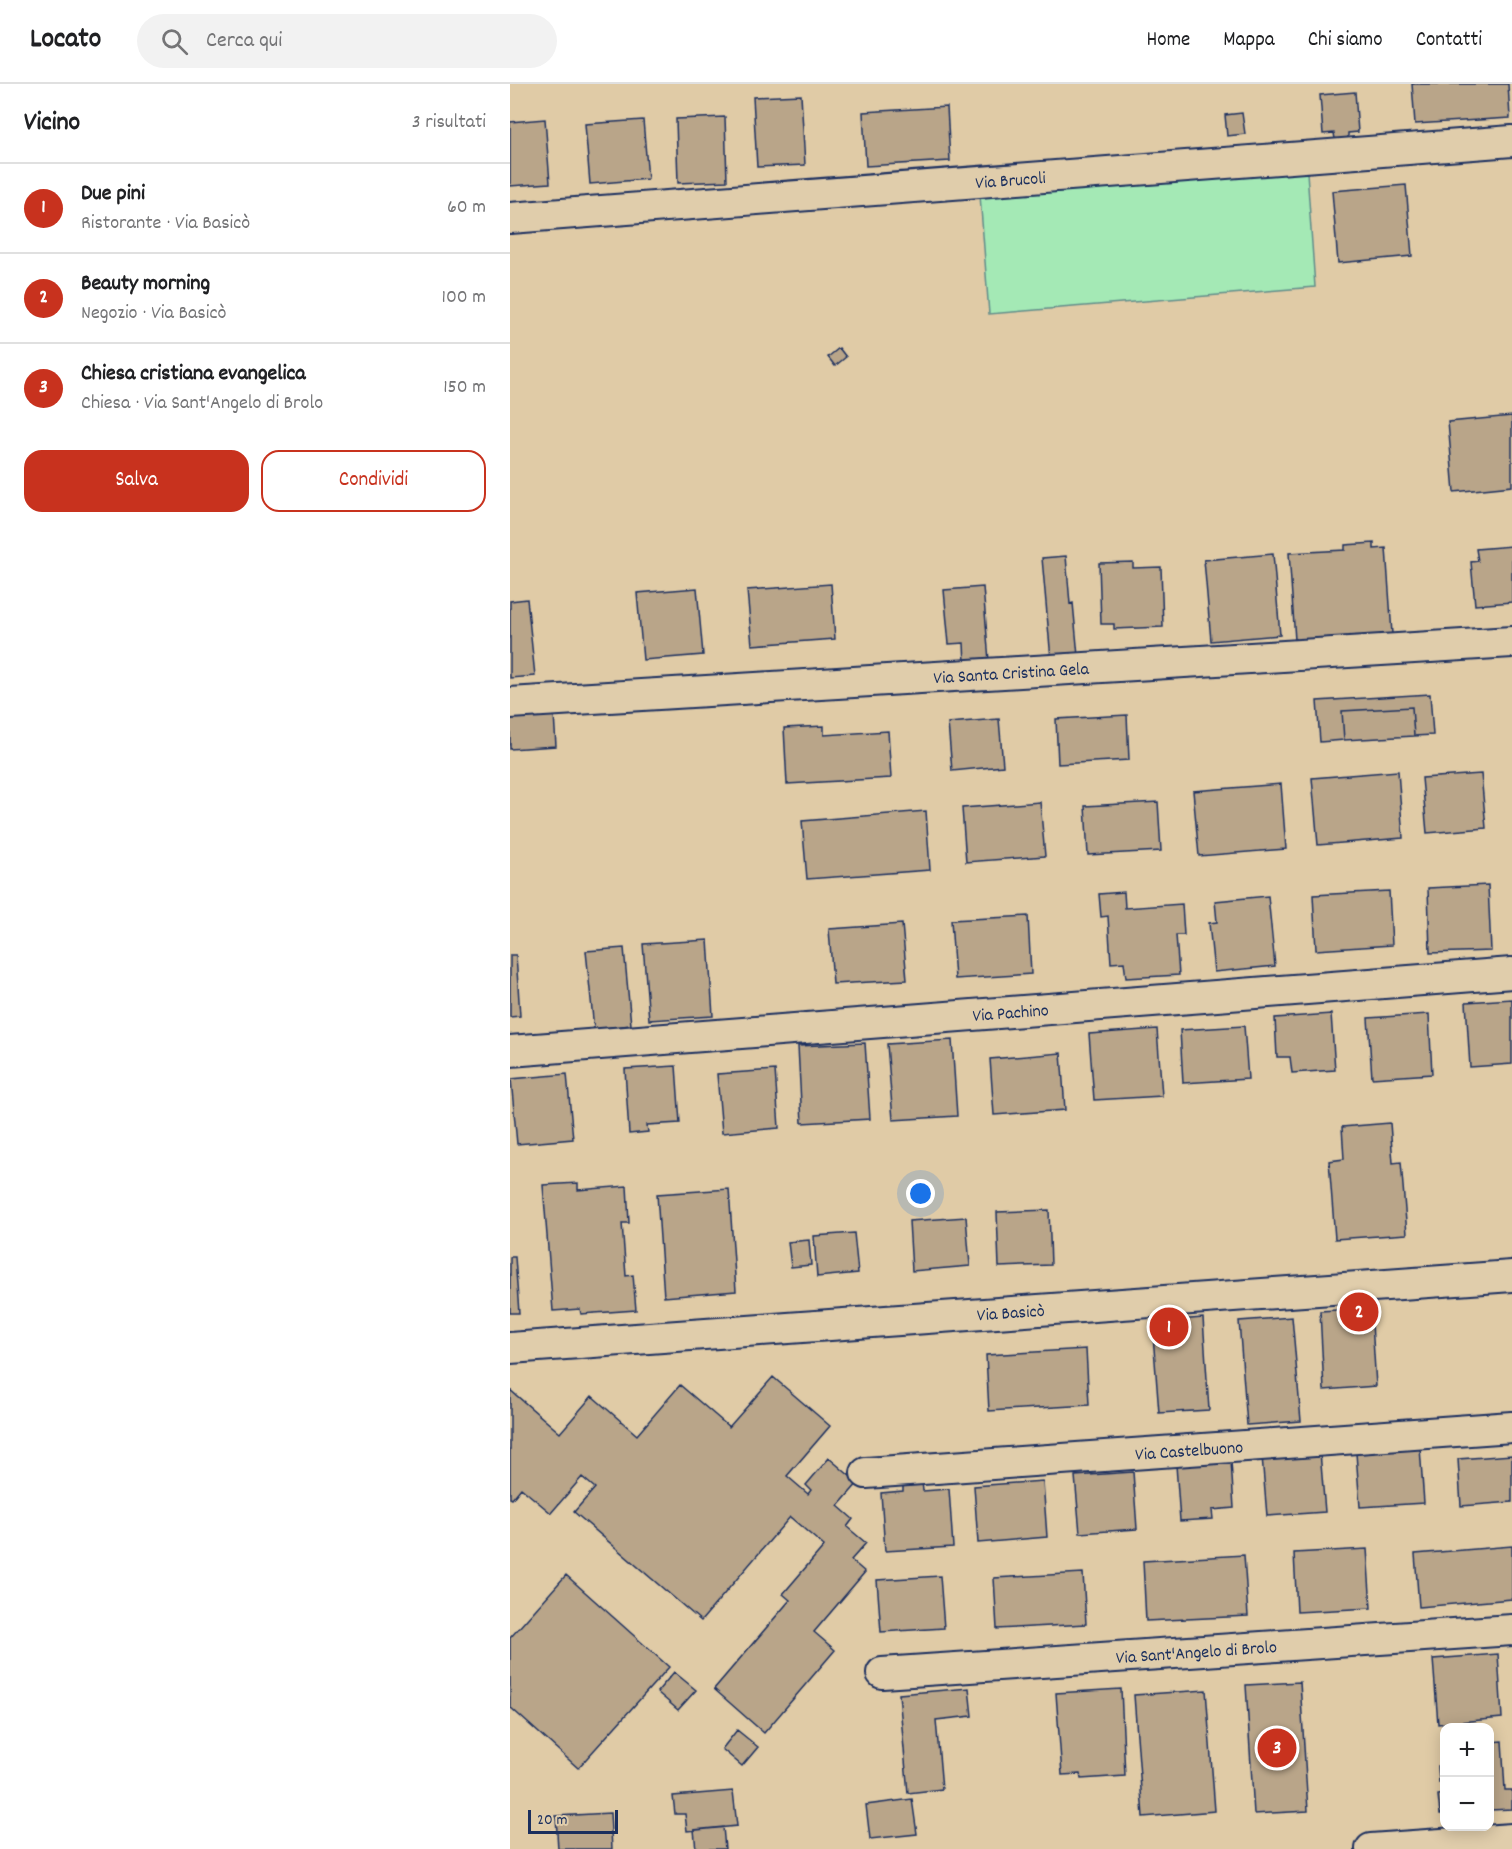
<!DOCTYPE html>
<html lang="it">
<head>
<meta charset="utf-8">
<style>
  :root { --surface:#fff; --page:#f2f2f2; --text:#202124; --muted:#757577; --line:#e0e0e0; --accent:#c8321e }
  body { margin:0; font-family:Dekko,sans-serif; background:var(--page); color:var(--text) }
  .controls { position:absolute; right:18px; bottom:18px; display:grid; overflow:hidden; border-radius:12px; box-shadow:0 3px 15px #0003 }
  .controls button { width:54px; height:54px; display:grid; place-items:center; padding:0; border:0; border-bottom:2px solid var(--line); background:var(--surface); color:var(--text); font:30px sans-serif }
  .scale { position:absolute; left:18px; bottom:15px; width:90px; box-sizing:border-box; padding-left:6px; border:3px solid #1b2f5e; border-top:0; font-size:16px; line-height:21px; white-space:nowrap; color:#1b2f5e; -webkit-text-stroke:4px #e0cdab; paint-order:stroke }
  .you { position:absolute; left:411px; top:1110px; width:21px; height:21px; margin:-15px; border:4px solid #fff; border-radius:50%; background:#1a73e8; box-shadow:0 0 0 9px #1a73e833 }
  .badge { display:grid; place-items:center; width:39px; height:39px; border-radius:50%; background:var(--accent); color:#fff; font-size:20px; font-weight:700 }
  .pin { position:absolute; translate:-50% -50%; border:3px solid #fff; box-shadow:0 2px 6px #0006 }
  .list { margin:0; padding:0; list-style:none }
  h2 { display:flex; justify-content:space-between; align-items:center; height:78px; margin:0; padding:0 24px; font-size:26px }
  h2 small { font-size:20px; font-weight:400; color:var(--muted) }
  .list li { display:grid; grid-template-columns:39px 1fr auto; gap:18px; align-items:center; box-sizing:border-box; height:90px; padding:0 24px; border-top:2px solid var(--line) }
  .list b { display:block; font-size:22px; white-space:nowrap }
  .list p { margin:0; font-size:20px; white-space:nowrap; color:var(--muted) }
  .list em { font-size:20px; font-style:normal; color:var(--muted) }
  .actions { display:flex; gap:12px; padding:18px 24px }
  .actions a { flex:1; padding:14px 0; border:2px solid var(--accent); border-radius:18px; text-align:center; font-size:21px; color:var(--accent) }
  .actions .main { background:var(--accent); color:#fff }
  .icon { flex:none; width:33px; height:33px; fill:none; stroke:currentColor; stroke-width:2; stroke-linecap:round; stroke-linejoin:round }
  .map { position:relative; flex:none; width:1002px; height:1765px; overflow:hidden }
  header { display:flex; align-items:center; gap:36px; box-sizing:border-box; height:84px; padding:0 30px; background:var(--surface); border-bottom:2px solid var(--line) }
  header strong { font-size:28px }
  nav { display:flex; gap:33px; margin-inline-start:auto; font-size:21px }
  .search { width:420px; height:54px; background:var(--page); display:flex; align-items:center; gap:15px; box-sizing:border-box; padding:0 21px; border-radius:33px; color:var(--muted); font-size:22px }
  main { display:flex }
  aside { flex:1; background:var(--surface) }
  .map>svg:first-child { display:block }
  .green { fill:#a4e9b5; stroke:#608c8a; stroke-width:1.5 }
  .building { fill:#b9a589; stroke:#1b2f5e; stroke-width:1.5 }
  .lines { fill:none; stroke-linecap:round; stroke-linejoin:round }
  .minor-casing { stroke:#1b2f5e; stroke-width:34 }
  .minor { stroke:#e0cdab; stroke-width:30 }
  .labels { text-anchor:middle; stroke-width:4.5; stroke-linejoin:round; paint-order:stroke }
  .street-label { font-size:18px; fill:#1b2f5e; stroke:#e0cdab }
</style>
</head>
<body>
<header>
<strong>Locato</strong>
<div class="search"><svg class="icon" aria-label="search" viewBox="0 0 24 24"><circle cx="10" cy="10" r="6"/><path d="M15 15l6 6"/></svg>Cerca qui</div>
<nav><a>Home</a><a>Mappa</a><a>Chi siamo</a><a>Contatti</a></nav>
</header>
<main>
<aside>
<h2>Vicino<small>3 risultati</small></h2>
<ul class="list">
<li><span class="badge">1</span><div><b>Due pini</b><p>Ristorante · Via Basicò</p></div><em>60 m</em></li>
<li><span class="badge">2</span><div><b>Beauty morning</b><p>Negozio · Via Basicò</p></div><em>100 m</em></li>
<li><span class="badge">3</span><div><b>Chiesa cristiana evangelica</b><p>Chiesa · Via Sant'Angelo di Brolo</p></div><em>150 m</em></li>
</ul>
<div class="actions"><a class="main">Salva</a><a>Condividi</a></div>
</aside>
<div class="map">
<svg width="1002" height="1765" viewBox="0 0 1002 1765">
  <rect width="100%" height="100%" fill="#e0cba6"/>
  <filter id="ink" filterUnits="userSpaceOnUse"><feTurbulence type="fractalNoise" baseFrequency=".0167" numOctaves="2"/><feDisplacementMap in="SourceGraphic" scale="12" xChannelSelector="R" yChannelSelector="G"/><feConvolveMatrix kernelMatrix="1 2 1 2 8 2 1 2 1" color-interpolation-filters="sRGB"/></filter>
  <g filter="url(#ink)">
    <path class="green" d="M797 88 805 203 479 230 470 111Z"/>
    <path class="building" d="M902 0H998L1000 34 905 40Z
      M845 8 848 48 838 49V54L825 55 824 49 813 50 810 11Z
      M291 11 295 81 247 83 243 13Z
      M437 23 440 77 356 82 353 28Z
      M732 29 735 50 717 52 715 31Z
      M215 33 217 97 168 99 166 35Z
      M35 35 40 99 0 102V38Z
      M133 36 138 95 80 100 75 40Z
      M896 101 902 172 828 179 822 107Z
      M329 264 336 273 325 282 318 273Z
      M1002 332V402L944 408 938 338Z
      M864 459V465L876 464 882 550 785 556 779 469 835 466V461Z
      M1002 462V518L965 521 961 478 968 477 966 465Z
      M763 470 770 551 701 557 694 476Z
      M556 472 560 520 563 519 568 572 541 575 532 474Z
      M623 478V484L651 483 653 543 604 545V540H591L589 479Z
      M321 500 325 555 242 561 237 506Z
      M473 503 479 577 455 579 454 559 439 560 434 506Z
      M187 504 193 571 133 576 127 509Z
      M17 515 25 592 0 594V517Z
      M920 610 923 651 904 652 902 623 832 627 834 656 810 658 807 617Z
      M902 623 904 652 834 656 832 627Z
      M44 630 46 662 0 665V634Z
      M617 631 619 676 548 680 546 635Z
      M489 635 493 682 442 687 438 639Z
      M314 642V651L378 647 381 694 277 700 274 644Z
      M888 687 893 754 808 761 802 694Z
      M971 690 976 744 917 749 912 694Z
      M771 700 776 765 689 772 683 707Z
      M530 718 535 772 456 778 452 724Z
      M648 718 651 767 578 771 575 722Z
      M416 727 420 786 297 795 292 737Z
      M978 801 981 867 920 869 918 804Z
      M879 807 882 861 806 866 803 811Z
      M614 808 615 824 672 820 674 851H666L669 891 616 894 614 878 601 879 598 832 591 833 589 810Z
      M758 812 765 882 704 888 699 839 707 838 705 817Z
      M518 832 521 890 445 895 441 836Z
      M392 840 397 896 323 900 319 845Z
      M198 856 203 932 139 936 133 860Z
      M114 864 121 941 84 945 76 867Z
      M0 871H6L10 932 0 933Z
      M1002 915V980L960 983 956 918Z
      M821 930 825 986 782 989 780 973H767L765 934Z
      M919 930 922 990 862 994 858 934Z
      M734 942 738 995 673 999 670 946Z
      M647 945 652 1012 584 1016 579 950Z
      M442 956 447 1032 383 1036 377 960Z
      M355 959 360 1035 292 1039 288 962Z
      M551 969 555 1026 484 1031 480 975Z
      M166 982 170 1039 137 1041 138 1048 119 1050 115 985Z
      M265 986 269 1044 212 1049 207 990Z
      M57 990 63 1055 7 1060 1 995Z
      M880 1039 883 1079 891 1078 897 1150 825 1155 819 1077 834 1075 832 1043Z
      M68 1099V1106L117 1102 119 1139H112L116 1192 123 1191 126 1226 71 1230 70 1225 43 1227 33 1101Z
      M219 1105 226 1207 154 1213 147 1110Z
      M539 1126 541 1181 489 1183 487 1128Z
      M456 1133 460 1182 402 1187 399 1137Z
      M344 1149 348 1189 307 1193 304 1152Z
      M299 1156 301 1181 281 1183 278 1158Z
      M0 1173H5L9 1229H0Z
      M861 1224 866 1302 814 1306 810 1227Z
      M782 1233 791 1337 737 1341 729 1237Z
      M693 1234 699 1326 649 1329 642 1238Z
      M576 1265 579 1321 479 1327 476 1271Z
      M263 1293 320 1342 277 1392 298 1410 301 1406 296 1401 319 1374 348 1399 328 1422 343 1435 337 1443 356 1459 341 1476 355 1488 304 1548 325 1566 254 1649 204 1605 280 1516 273 1510 314 1462 280 1433 191 1537 64 1428 85 1404 72 1393 41 1429 11 1404 2 1415 0 1414V1306L50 1349 82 1312 127 1351 170 1301 219 1343Z
      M910 1364 914 1419 850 1423 846 1369Z
      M810 1368 815 1428 757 1432 752 1372Z
      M1002 1371V1418L951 1422 948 1375Z
      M721 1377 724 1424 702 1426 703 1435 670 1437 666 1381Z
      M623 1388 627 1445 570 1449 565 1392Z
      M533 1397 537 1453 468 1459 464 1402Z
      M412 1398 413 1407 439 1405 443 1463 375 1467 371 1409 393 1407V1400Z
      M1002 1462V1515L909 1523 905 1470Z
      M857 1465 861 1524 787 1528 784 1469Z
      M734 1471 738 1532 636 1537 633 1477Z
      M573 1489 576 1540 487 1545 484 1494Z
      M56 1491 159 1583 68 1684 0 1623V1554Z
      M430 1492 434 1544 371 1548 367 1496Z
      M988 1570 992 1634 928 1640 923 1575Z
      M164 1588 186 1606 168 1626 147 1608Z
      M790 1598 798 1727 744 1730 736 1601Z
      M459 1604 462 1632 426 1636 432 1705 398 1709 389 1610Z
      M611 1605 615 1692 571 1695 570 1690 552 1691 546 1609Z
      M696 1606 705 1727 633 1733 624 1611Z
      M227 1646 248 1663 232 1682 212 1665Z
      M934 1655V1700V1697L929 1698 928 1682H934L932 1656Z
      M992 1657 995 1706H1002V1725L980 1726V1658Z
      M223 1707 227 1742 177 1747 175 1730H165L163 1712Z
      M934 1710V1730H930L928 1711Z
      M402 1715 407 1750 360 1755 356 1721Z
      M100 1729 102 1765H48L46 1732Z
      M213 1743 215 1765H186L184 1746Z"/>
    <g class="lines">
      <g class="minor-casing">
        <g id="minor">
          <path id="s1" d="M0 134 1002 57"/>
          <path id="s2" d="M0 619 1002 558"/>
          <path id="s3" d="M0 967 1002 889"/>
          <path id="s4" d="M0 1264 1002 1192"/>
          <path id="s5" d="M356 1389 1002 1343"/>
          <path id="s6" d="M372 1589 1002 1546"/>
          <path d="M861 1765 1002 1755"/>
        </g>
      </g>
      <use href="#minor" class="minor"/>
    </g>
  </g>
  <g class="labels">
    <g class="street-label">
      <text dy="6" stroke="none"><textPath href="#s1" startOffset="502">Via Brucoli</textPath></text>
      <text dy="6" stroke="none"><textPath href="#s2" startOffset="502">Via Santa Cristina Gela</textPath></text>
      <text dy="6" stroke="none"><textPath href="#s3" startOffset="502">Via Pachino</textPath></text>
      <text dy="6" stroke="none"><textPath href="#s4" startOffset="502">Via Basicò</textPath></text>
      <text dy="6" stroke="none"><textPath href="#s5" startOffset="324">Via Castelbuono</textPath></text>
      <text dy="6" stroke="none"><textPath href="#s6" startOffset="315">Via Sant'Angelo di Brolo</textPath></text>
    </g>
  </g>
</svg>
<div class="controls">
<button>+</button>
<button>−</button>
</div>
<div class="scale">20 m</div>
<div class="you"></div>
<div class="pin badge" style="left:659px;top:1243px">1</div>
<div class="pin badge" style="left:849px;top:1228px">2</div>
<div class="pin badge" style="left:767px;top:1664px">3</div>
</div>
</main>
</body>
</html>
